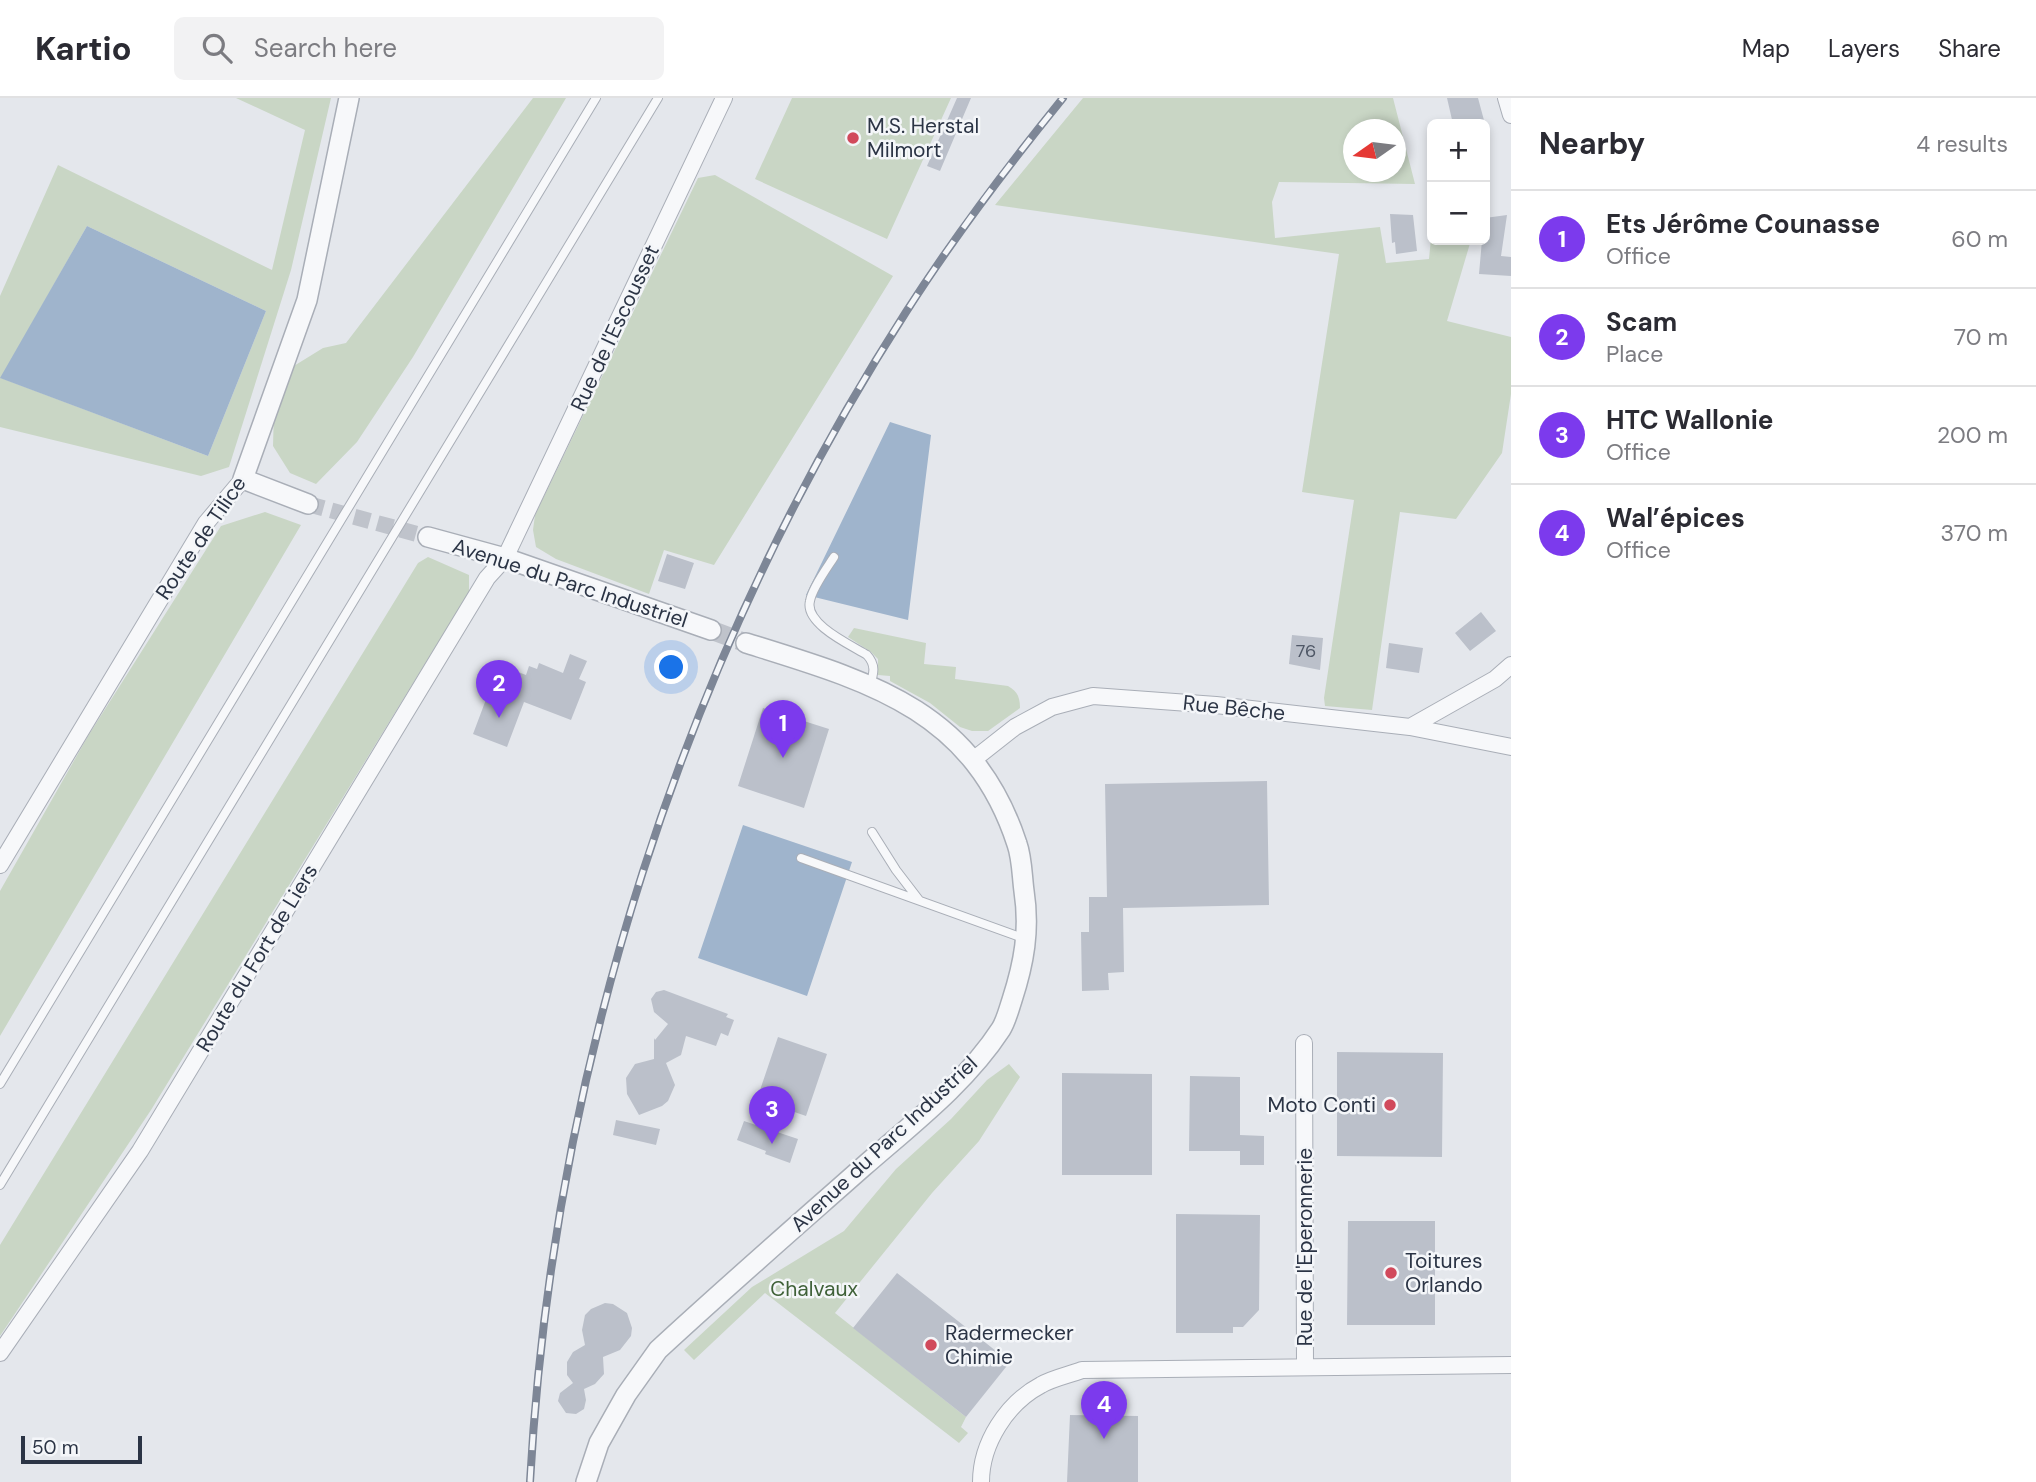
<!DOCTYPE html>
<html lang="en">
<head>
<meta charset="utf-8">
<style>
  :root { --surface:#fff; --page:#f2f2f3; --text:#2b2b33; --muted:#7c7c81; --line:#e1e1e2; --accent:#7c3aed }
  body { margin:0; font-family:"DM Sans",sans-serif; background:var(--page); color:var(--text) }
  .controls { position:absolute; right:21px; top:21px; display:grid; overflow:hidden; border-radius:10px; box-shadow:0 4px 10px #0003 }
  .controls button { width:63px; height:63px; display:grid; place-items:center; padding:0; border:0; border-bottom:2px solid var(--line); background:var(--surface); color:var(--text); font:35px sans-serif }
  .compass { position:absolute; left:1343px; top:21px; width:63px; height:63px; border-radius:50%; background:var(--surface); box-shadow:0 4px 10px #0003; rotate:256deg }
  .scale { position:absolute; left:21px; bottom:18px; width:121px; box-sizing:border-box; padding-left:7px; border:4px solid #2b3445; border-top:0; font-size:19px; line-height:24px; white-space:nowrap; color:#2b3445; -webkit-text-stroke:5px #f4f6f9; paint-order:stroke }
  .you { position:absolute; left:672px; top:570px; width:24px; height:24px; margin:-18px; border:5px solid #fff; border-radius:50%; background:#1a73e8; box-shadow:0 0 0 10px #1a73e833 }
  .badge { display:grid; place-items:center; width:46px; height:46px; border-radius:50%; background:var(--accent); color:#fff; font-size:23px; font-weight:700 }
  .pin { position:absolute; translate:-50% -58px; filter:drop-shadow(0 2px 4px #0008) }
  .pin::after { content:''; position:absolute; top:37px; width:24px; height:21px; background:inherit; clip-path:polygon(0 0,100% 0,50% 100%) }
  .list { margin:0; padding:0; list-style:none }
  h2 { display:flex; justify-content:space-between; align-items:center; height:91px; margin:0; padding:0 28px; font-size:30px }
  h2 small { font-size:23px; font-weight:400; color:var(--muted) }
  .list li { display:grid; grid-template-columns:46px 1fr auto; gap:21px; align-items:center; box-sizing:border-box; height:98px; padding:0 28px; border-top:2px solid var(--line) }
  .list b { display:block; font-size:26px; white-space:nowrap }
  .list p { margin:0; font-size:23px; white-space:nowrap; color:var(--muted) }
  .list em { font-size:23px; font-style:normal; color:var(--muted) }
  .icon { flex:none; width:38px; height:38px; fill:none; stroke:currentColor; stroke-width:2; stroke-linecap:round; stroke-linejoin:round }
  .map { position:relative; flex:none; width:1511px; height:1384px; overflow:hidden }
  header { display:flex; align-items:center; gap:42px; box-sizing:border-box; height:98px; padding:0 35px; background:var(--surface); border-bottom:2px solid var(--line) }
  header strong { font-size:33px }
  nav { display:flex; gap:38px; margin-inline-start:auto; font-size:24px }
  .search { width:490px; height:63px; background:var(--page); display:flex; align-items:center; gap:18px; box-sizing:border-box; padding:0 24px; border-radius:10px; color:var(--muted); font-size:26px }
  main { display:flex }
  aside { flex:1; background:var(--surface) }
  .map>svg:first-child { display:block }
  .green { fill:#c9d6c5; fill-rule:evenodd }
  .water { fill:#9fb4cc }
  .building { fill:#bbc0ca }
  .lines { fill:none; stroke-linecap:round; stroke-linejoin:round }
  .minor-tunnel { stroke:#bfc3cb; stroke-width:16; stroke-dasharray:16 8; stroke-linecap:butt }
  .tertiary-tunnel { stroke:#bfc3cb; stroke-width:19; stroke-dasharray:19 10; stroke-linecap:butt }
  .service-casing { stroke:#a9aeb7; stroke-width:10 }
  .minor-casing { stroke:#a9aeb7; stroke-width:18 }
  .tertiary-casing { stroke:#a9aeb7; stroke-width:22 }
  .service { stroke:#f7f8fa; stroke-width:8 }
  .minor { stroke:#f7f8fa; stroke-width:16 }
  .tertiary { stroke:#f7f8fa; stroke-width:19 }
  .rail-casing { stroke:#7d8696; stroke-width:8 }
  .rail { stroke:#f4f6f9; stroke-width:5; stroke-dasharray:16; stroke-linecap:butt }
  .poi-dot { fill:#d1495b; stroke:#f4f6f9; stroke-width:2.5 }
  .labels { text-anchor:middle; stroke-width:5; stroke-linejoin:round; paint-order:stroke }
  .number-label { font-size:18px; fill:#4f5766 }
  .poi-label { font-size:21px; fill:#2b3445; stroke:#f4f6f9; text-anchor:start }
  .street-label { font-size:21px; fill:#2b3445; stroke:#f4f6f9 }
  .park-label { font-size:21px; fill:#3f6138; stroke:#f4f6f9 }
</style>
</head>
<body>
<header>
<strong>Kartio</strong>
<div class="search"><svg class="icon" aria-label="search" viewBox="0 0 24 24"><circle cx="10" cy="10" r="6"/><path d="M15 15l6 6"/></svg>Search here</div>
<nav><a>Map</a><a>Layers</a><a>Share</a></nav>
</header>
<main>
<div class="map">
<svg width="1511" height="1384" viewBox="0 0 1511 1384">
  <rect width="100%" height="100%" fill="#e4e7ec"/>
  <path class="green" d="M236 0H331L291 172 229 369 201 378 0 329V198L58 67 272 172 305 32ZM87 128 266 213 208 358 1 280Z
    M533 0H566L413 259 357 344 316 386 290 375 273 348 274 312 289 271 323 250 346 245Z
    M792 0H951L887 141 755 81Z
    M1083 0H1393L1415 86 1279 84 1272 104 1275 140 1380 129 1386 165 1429 161 1432 130V142H1471L1447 223 1511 239V296L1502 355 1456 421 1400 414 1372 612 1325 608 1324 600 1354 402 1302 394 1339 156 995 107ZM1353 32H1395V74H1353Z
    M715 77 893 178 714 467 664 452 649 496 556 461 536 449 533 432 535 417 698 80Z
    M265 414 301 427 0 938V793L88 638 221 428Z
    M428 459 469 477V494L151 1012 0 1238V1147L418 465Z
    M854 530 926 545 924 566 956 569 955 581 1008 588C1017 593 1020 599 1020 610L988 633H972L960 629 930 605 890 583V578L878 577V561L871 554 848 539Z
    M1009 966 1020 979 979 1043 932 1095 835 1215 966 1319 961 1329 968 1335 959 1345 765 1195 694 1262 684 1252 752 1189 844 1133 896 1071 951 1021 987 982Z"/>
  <path class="water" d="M87 128 266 213 208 358 0 280Z
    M890 324 931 337 908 522 806 497Z
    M743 727 852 764 807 898 698 860Z"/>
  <path class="building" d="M957 0H971L940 73 927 68Z
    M1447 0H1478L1485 26H1453Z
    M1390 116 1413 117 1417 153 1396 156 1395 144 1392 145Z
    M1507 117 1501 158 1511 159V178L1479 176 1482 142H1485V120Z
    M667 456 694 465 685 491 658 483Z
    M1481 514 1496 533 1470 553 1455 535Z
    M1292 537 1323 540 1320 572 1289 566Z
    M1389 545 1423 550 1419 575 1386 570Z
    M570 556 587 563 579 581 586 584 571 622 524 604 507 649 473 636 499 567 526 577 529 568 537 571 539 565 563 575Z
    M763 610 829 631 804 710 738 688Z
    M1267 683 1269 807 1123 810 1124 874 1108 875 1109 892 1082 893 1081 834H1089V799H1107L1105 686Z
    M664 892 728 916 726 919 734 922 728 938 721 935 716 948 686 938 681 957 666 965 675 987 668 1003 662 1008 639 1017 627 996 626 980 635 966 654 961V940L655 942 668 926 654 914 651 901 656 894Z
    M778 939 827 956 806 1018 757 1001Z
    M1337 954 1443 955 1442 1059 1337 1058Z
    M1062 975 1152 976V1077H1062Z
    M1190 978 1240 979V1037L1264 1038V1067H1240V1053H1189Z
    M616 1022 660 1031 656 1047 613 1037Z
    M744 1023 798 1041 790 1065 765 1056 766 1053 737 1042Z
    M1176 1116 1260 1117 1259 1212 1243 1229H1233V1235H1176Z
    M1348 1123H1435V1227H1347Z
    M897 1175 1010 1264 966 1319 853 1230Z
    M605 1205 613 1206 627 1215 632 1230 631 1238 620 1252 603 1259 604 1276 595 1286 584 1291 586 1302 584 1311 576 1316 566 1315 558 1303 560 1295 573 1285 567 1277V1264L573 1254 585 1247 582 1232 585 1217 591 1211Z
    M1070 1317 1138 1318V1384H1067Z"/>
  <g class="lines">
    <path class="minor-tunnel" d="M308 406 428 439"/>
    <path class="tertiary-tunnel" d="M711 532 746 545"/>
    <g class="service-casing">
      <path id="service" d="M834 459C827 470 812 490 810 503 804 526 851 547 867 557 876 567 874 575 870 587
        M872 734 896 772 919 802
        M801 760 1023 840
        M0 986 596 0
        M0 1087 658 0"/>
    </g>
    <g class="minor-casing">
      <path id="minor" d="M1506 0 1511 17
        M1410 629 1495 581 1511 567
        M973 662 1015 629 1052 609 1093 598 1216 607 1410 629 1511 649
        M0 767 206 425 243 381
        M1304 945 1305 1269
        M0 1255 140 1053 487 480 505 460 724 0
        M981 1384C981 1345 1007 1305 1041 1287 1053 1280 1069 1277 1082 1272L1511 1267"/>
    </g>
    <g class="tertiary-casing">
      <path id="tertiary" d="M308 406 243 381 307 202 349 0
        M428 439 505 460 711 532
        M586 1384 599 1345 626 1297 658 1252C725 1190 794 1130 863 1069 911 1027 966 985 1001 931 1006 923 1009 911 1012 902 1024 865 1030 832 1024 793 1022 778 1022 760 1017 746 973 611 868 583 746 545"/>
    </g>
    <use href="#service" class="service"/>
    <use href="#minor" class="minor"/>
    <use href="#tertiary" class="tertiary"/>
    <g class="rail-casing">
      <path id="rail" d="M530 1384C553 970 682 563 906 214 954 139 1007 69 1063 0"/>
    </g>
    <use href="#rail" class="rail"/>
  </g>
  <g class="poi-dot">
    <circle cx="853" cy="40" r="7"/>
    <circle cx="1390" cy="1007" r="7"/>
    <circle cx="1391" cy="1175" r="7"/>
    <circle cx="931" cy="1247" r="7"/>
  </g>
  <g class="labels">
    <g class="number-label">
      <text x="1306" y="559">76</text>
    </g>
    <g class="poi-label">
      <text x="867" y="35">M.S. Herstal<tspan x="867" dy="24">Milmort</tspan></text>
      <text x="1376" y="1014" text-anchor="end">Moto Conti</text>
      <text x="1405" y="1170">Toitures<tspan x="1405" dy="24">Orlando</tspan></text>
      <text x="945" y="1242">Radermecker<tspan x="945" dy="24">Chimie</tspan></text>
    </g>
    <g class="street-label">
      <text transform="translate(615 230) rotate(-65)" y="7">Rue de l'Escousset</text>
      <text transform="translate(201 440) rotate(-56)" y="7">Route de Tilice</text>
      <text transform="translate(570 485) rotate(18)" y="7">Avenue du Parc Industriel</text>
      <text transform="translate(1234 610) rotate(6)" y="7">Rue Bêche</text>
      <text transform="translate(257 860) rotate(-59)" y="7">Route du Fort de Liers</text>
      <text transform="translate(884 1046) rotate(-43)" y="7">Avenue du Parc Industriel</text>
      <text transform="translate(1305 1149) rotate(-90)" y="7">Rue de l'Eperonnerie</text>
    </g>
    <g class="park-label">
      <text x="814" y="1198">Chalvaux</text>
    </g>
  </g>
</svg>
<div class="controls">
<button>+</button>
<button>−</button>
</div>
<svg class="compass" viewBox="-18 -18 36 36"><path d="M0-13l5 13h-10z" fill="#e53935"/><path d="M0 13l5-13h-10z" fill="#7c7c81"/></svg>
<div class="scale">50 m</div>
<div class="you"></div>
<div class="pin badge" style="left:783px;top:660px">1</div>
<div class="pin badge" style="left:499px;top:620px">2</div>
<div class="pin badge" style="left:772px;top:1046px">3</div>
<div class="pin badge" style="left:1104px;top:1341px">4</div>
</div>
<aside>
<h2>Nearby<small>4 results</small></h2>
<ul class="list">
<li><span class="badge">1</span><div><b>Ets Jérôme Counasse</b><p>Office</p></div><em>60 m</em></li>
<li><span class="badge">2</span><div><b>Scam</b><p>Place</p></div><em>70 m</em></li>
<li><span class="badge">3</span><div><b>HTC Wallonie</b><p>Office</p></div><em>200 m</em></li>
<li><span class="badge">4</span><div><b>Wal’épices</b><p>Office</p></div><em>370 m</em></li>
</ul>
</aside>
</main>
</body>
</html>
